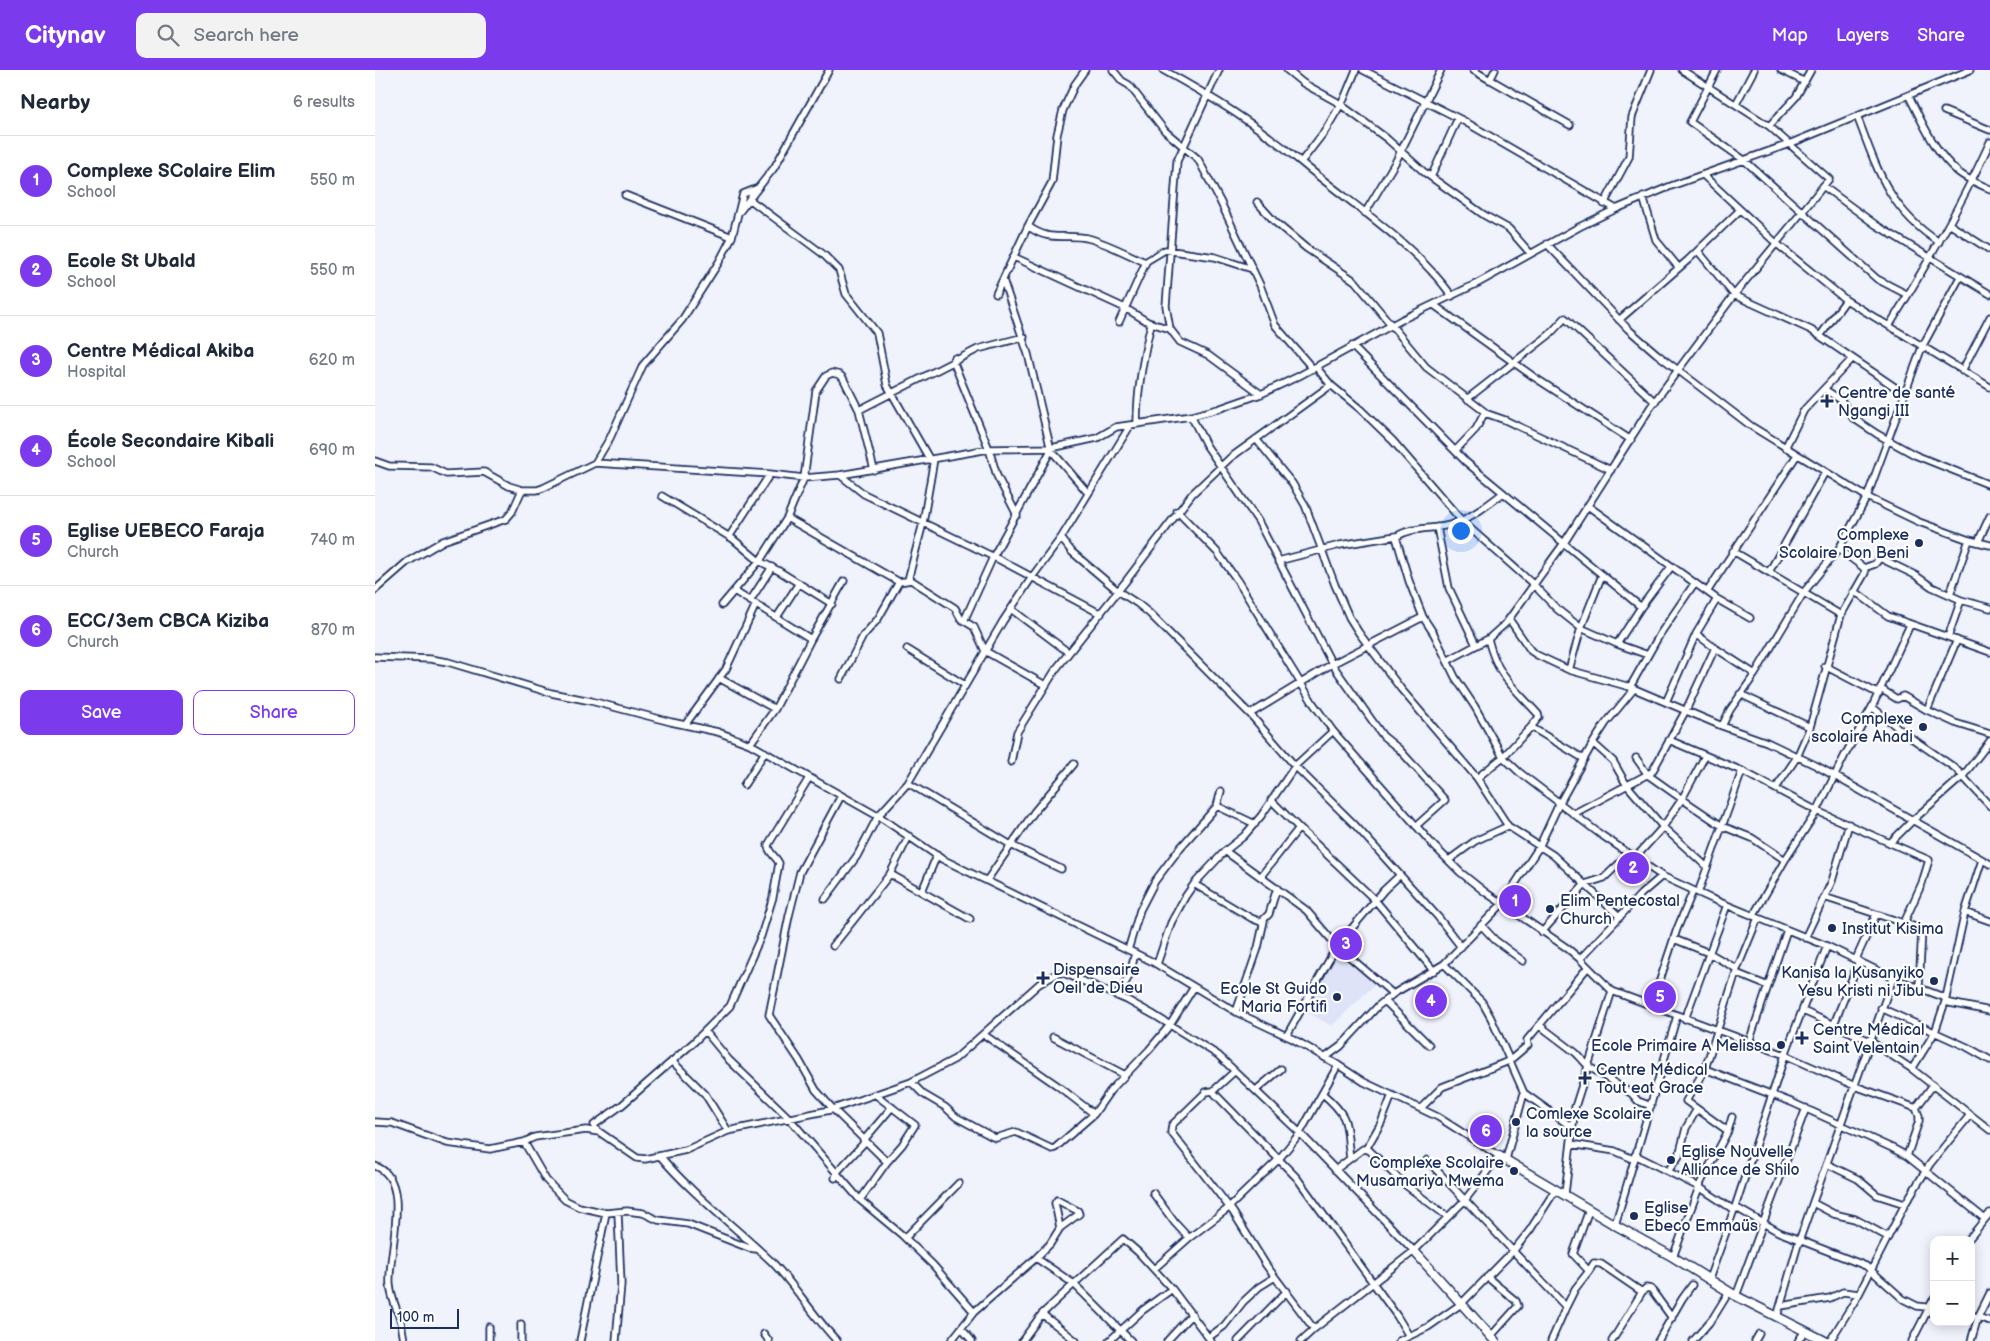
<!DOCTYPE html>
<html lang="en">
<head>
<meta charset="utf-8">
<style>
  :root { --surface:#fff; --page:#f2f2f3; --text:#1f2937; --muted:#747a83; --line:#e0e1e3; --accent:#7c3aed }
  body { margin:0; font-family:"Balsamiq Sans",sans-serif; background:var(--page); color:var(--text) }
  .controls { position:absolute; right:15px; bottom:15px; display:grid; overflow:hidden; border-radius:10px; box-shadow:0 2px 12px #0003 }
  .controls button { width:45px; height:45px; display:grid; place-items:center; padding:0; border:0; border-bottom:1px solid var(--line); background:var(--surface); color:var(--text); font:25px sans-serif }
  .scale { position:absolute; left:15px; bottom:12px; width:69px; box-sizing:border-box; padding-left:5px; border:2px solid #1b2f5e; border-top:0; font-size:14px; line-height:18px; white-space:nowrap; color:#1b2f5e; -webkit-text-stroke:4px #fff; paint-order:stroke }
  .you { position:absolute; left:1085px; top:460px; width:18px; height:18px; margin:-12px; border:4px solid #fff; border-radius:50%; background:#1a73e8; box-shadow:0 0 0 8px #1a73e833 }
  .badge { display:grid; place-items:center; width:32px; height:32px; border-radius:50%; background:var(--accent); color:#fff; font-size:16px; font-weight:700 }
  .pin { position:absolute; translate:-50% -50%; border:2px solid #fff; box-shadow:0 1px 5px #0006 }
  .list { margin:0; padding:0; list-style:none }
  h2 { display:flex; justify-content:space-between; align-items:center; height:65px; margin:0; padding:0 20px; font-size:21px }
  h2 small { font-size:16px; font-weight:400; color:var(--muted) }
  .list li { display:grid; grid-template-columns:32px 1fr auto; gap:15px; align-items:center; box-sizing:border-box; height:90px; padding:0 20px; border-top:1px solid var(--line) }
  .list b { display:block; font-size:19px; white-space:nowrap }
  .list p { margin:0; font-size:16px; white-space:nowrap; color:var(--muted) }
  .list em { font-size:16px; font-style:normal; color:var(--muted) }
  .actions { display:flex; gap:10px; padding:15px 20px }
  .actions a { flex:1; padding:11px 0; border:1px solid var(--accent); border-radius:10px; text-align:center; font-size:18px; color:var(--accent) }
  .actions .main { background:var(--accent); color:#fff }
  .icon { flex:none; width:28px; height:28px; fill:none; stroke:currentColor; stroke-width:2; stroke-linecap:round; stroke-linejoin:round }
  .map { position:relative; flex:none; width:1615px; height:1271px; overflow:hidden }
  header { display:flex; align-items:center; gap:30px; box-sizing:border-box; height:70px; padding:0 25px; background:var(--accent); color:#fff }
  header strong { font-size:24px }
  nav { display:flex; gap:28px; margin-inline-start:auto; font-size:18px }
  .search { width:350px; height:45px; background:var(--page); display:flex; align-items:center; gap:12px; box-sizing:border-box; padding:0 18px; border-radius:10px; color:var(--muted); font-size:19px }
  main { display:flex }
  aside { flex:1; background:var(--surface) }
  .map>svg:first-child { display:block }
  .built { fill:#dee3f8 }
  .lines { fill:none; stroke-linecap:round; stroke-linejoin:round }
  .street-casing { stroke:#1b2f5e; stroke-width:9 }
  .secondary-casing { stroke:#1b2f5e; stroke-width:11 }
  .street { stroke:#fff; stroke-width:5.5 }
  .secondary { stroke:#fff; stroke-width:8 }
  .poi-dot { fill:#1b2f5e; stroke:#fff; stroke-width:2 }
  .labels { text-anchor:middle; stroke-width:4.5; stroke-linejoin:round; paint-order:stroke }
  .poi-label { font-size:16px; fill:#1b2f5e; stroke:#fff; text-anchor:start }
</style>
</head>
<body>
<header>
<strong>Citynav</strong>
<div class="search"><svg class="icon" aria-label="search" viewBox="0 0 24 24"><circle cx="10" cy="10" r="6"/><path d="M15 15l6 6"/></svg>Search here</div>
<nav><a>Map</a><a>Layers</a><a>Share</a></nav>
</header>
<main>
<aside>
<h2>Nearby<small>6 results</small></h2>
<ul class="list">
<li><span class="badge">1</span><div><b>Complexe SColaire Elim</b><p>School</p></div><em>550 m</em></li>
<li><span class="badge">2</span><div><b>Ecole St Ubald</b><p>School</p></div><em>550 m</em></li>
<li><span class="badge">3</span><div><b>Centre Médical Akiba</b><p>Hospital</p></div><em>620 m</em></li>
<li><span class="badge">4</span><div><b>École Secondaire Kibali</b><p>School</p></div><em>690 m</em></li>
<li><span class="badge">5</span><div><b>Eglise UEBECO Faraja</b><p>Church</p></div><em>740 m</em></li>
<li><span class="badge">6</span><div><b>ECC/3em CBCA Kiziba</b><p>Church</p></div><em>870 m</em></li>
</ul>
<div class="actions"><a class="main">Save</a><a>Share</a></div>
</aside>
<div class="map">
<svg width="1615" height="1271" viewBox="0 0 1615 1271">
  <rect width="100%" height="100%" fill="#f0f2fc"/>
  <filter id="ink" filterUnits="userSpaceOnUse"><feTurbulence type="fractalNoise" baseFrequency=".02" numOctaves="2"/><feDisplacementMap in="SourceGraphic" scale="10" xChannelSelector="R" yChannelSelector="G"/><feConvolveMatrix kernelMatrix="1 2 1 2 8 2 1 2 1" color-interpolation-filters="sRGB"/></filter>
  <g filter="url(#ink)">
    <path class="built" d="M962 880 1001 913 957 956 928 940Z"/>
    <g class="lines">
      <g class="street-casing">
        <path id="street" d="M738 0 747 11 754 15 790 61 823 89 845 131 885 215 900 255 938 299
          M788 0C837 27 883 55 926 92
          M844 0 802 91 791 236 795 259 805 272 833 285 886 324
          M912 0 928 13 962 32 1011 68 1049 102 1109 145 1134 159 1155 183
          M981 0 969 29 950 61 926 92C977 135 1037 171 1077 226
          M988 0 1087 50 1241 139
          M1098 0 1115 10 1120 0
          M1342 0 1315 52 1369 90 1502 209 1533 225
          M1406 0 1430 12
          M1116 10 1195 55
          M1534 26C1547 52 1560 83 1583 102 1593 110 1604 114 1615 119
          M1361 34 1379 0
          M1569 41 1615 60
          M1482 46C1502 99 1514 140 1564 172
          M1394 56 1421 27 1436 0
          M1328 105 1402 174 1471 230 1615 317
          M1056 107 1083 48
          M1448 116 1501 155 1615 224
          M250 125 357 167
          M1268 127 1281 170 1304 198
          M374 129 448 184 464 200 471 224 502 263 512 315 555 390
          M882 132 900 152 931 178 980 211 1051 297 1110 342 1101 359 1080 381
          M1229 134 1254 87 1257 47 1276 0
          M365 141 383 118
          M990 143 1021 91 1066 0
          M1574 154 1615 180
          M653 156C675 173 689 163 712 168 732 173 752 184 770 192L790 180 840 187 877 199
          M1172 174 1253 259 1282 284 1376 356 1492 427 1544 452 1594 470 1615 475
          M1323 181 1359 225 1436 260 1530 324
          M639 187 750 238 773 252 795 259
          M628 210 653 284 676 380 713 423
          M621 224 653 156 677 112 682 65 688 40 700 14 710 0
          M1059 235 1159 307 1256 370
          M1244 250 1313 190 1365 140
          M744 252 771 192
          M1514 256C1551 196 1586 136 1615 72
          M1445 266 1471 230
          M977 276 1091 392 1266 537
          M580 288 578 291 614 379 622 406 642 445
          M941 297 956 315 985 339 1018 371 1087 451 1158 514 1182 539 1206 558 1242 574 1273 585
          M1587 301 1615 247
          M1449 319 1466 330 1478 348 1502 364 1540 385 1615 415
          M1092 329 1174 265 1190 248 1280 332
          M484 340 603 279 649 267
          M1110 343 1130 350 1236 400
          M816 346 831 375 883 451 957 594 1008 666 1024 679 1070 730 1041 756
          M762 354C762 319 768 287 776 254
          M881 369 917 413 930 435 960 515 974 547 984 563 1026 619 1102 708 1133 756
          M1410 378 1429 340 1477 289
          M0 391 14 396 56 397 71 404 109 402 134 416 147 420H162L168 418 220 393 395 404 429 408 465 405 614 379 676 378 722 368 741 357 816 346 843 339 886 324 924 306 1028 249 1103 213 1204 157 1241 139 1296 116 1414 74 1595 0
          M220 393 235 368 268 295 307 250 344 192 357 167 368 124 383 118 399 98 454 0
          M465 405 489 424 623 489 726 544
          M1128 423C1114 434 1096 448 1078 454 1061 460 1036 456 1021 467L1034 511 1048 547 1059 564 1080 607 1100 637 1128 687 1144 702 1225 764 1287 806 1337 829 1452 876 1518 908 1571 928
          M287 426 358 469 384 491 404 501 457 534
          M1213 436 1342 529 1321 564 1291 632
          M802 441 842 482 862 510 938 633 958 661 1058 775 1085 802 1110 822 1192 878 1205 889 1237 921 1410 985 1480 1016 1541 1038 1558 1015
          M412 448 524 512 536 510 580 538 586 549 599 557 610 581 670 615
          M1062 457 1074 518 1101 575
          M354 467 395 404
          M686 468 697 482 743 521 763 534 774 543 875 644 920 696 980 755 1063 847 1086 877
          M1603 472 1615 446
          M1465 477 1468 482 1489 498
          M1358 481 1466 545
          M903 491 965 475 1021 466
          M1489 498 1500 494 1505 488 1540 505 1557 517 1586 530
          M1394 502 1450 402
          M533 510 548 453 559 389
          M0 520 32 492 68 471 131 449 137 442 147 420
          M359 521 436 569
          M1332 522 1422 385
          M1478 522 1485 525 1513 546 1615 582
          M1575 524 1594 470
          M1342 529 1375 548
          M375 531 397 497
          M347 535 386 489 412 448 429 408 441 321 451 306 457 303 465 305 468 308 484 340 499 400
          M636 539 693 582
          M402 547 424 513
          M1134 549 1156 581 1162 585 1194 600 1255 617 1347 656 1392 672 1442 696 1615 794
          M589 551 618 487 676 380
          M1321 564 1340 578 1380 604
          M1573 567 1586 530 1615 538
          M1582 570 1552 640 1580 653 1615 664
          M1242 574 1266 537 1296 497
          M532 579 590 615
          M0 587 55 589 73 592 176 623 216 631 296 652 343 662 375 674 508 749 567 789 776 891 861 942 918 969 963 995 989 1012 1063 1047 1124 1086 1090 1130 1039 1181 939 1259 926 1271
          M1072 591 1113 569
          M1450 596 1504 624
          M1194 600 1206 558 1227 505
          M344 608 400 639
          M466 609 488 566 503 549 524 512
          M1255 617 1285 564 1319 514
          M1506 619 1522 629 1528 626 1552 640
          M1365 624 1435 657
          M1497 637 1532 665 1580 698 1615 736
          M875 644 957 594 1048 547
          M310 655 351 599 381 534
          M1347 656 1355 640 1380 604 1429 522 1465 477 1492 427 1547 277 1585 207
          M1156 657 1164 647 1163 644C1138 616 1123 608 1113 569L1131 553 1189 473 1275 338 1303 300 1359 225 1454 109 1394 56 1307 0
          M1294 670 1367 701 1442 741 1554 790 1547 813 1529 853
          M1218 673 1238 691 1251 714 1288 757 1332 797
          M375 674 400 639 436 569 469 511
          M1261 688 1273 705 1307 729 1347 756 1377 768 1410 790
          M636 692 642 662 681 599 751 511 817 424 855 388 956 315
          M434 708 393 775C393 783 401 786 404 793L398 827 386 866 355 936 319 972 247 1035 219 1055 220 1059 262 1088 270 1089 311 1080 353 1061 455 1040 536 1012 580 989 664 914 683 903H689L752 930 779 945 843 985 925 1063 1039 1181
          M1102 708 1128 687 1156 657 1209 689
          M533 713 636 775 686 799
          M369 715 390 682
          M1401 718 1422 687 1435 657 1466 545 1490 503 1489 498
          M466 726 425 802 414 846 394 945 424 990 441 1020 458 1039 512 1092
          M842 736 880 754
          M1198 744 1277 702 1311 640 1340 578
          M924 758 1000 830 1059 901
          M1515 773 1538 750 1588 706 1615 671
          M850 781 931 840 962 876 1018 924
          M1260 788 1288 757 1307 729 1330 686
          M1074 790 1100 771 1133 756 1178 785 1245 847
          M515 804 595 849
          M886 806 924 758 896 730
          M612 810 659 742 699 694
          M819 814 876 848 886 852 894 844 902 818
          M547 821 562 785
          M1323 823 1367 701
          M1449 827 1547 859 1544 918
          M450 829 482 786 503 746 533 713 628 551 657 507 686 468 755 356
          M1590 842 1615 851
          M1378 846 1410 790 1442 741 1470 685 1497 637 1535 555
          M1383 848 1362 899 1330 999 1416 1032 1517 1078 1532 1086 1610 1149
          M1106 855 1120 870 1148 891
          M1167 862 1210 814 1229 808 1254 784
          M1430 868 1457 811 1474 754
          M1299 869 1334 883 1362 899
          M458 876 515 804 534 766
          M753 880 765 840 780 811 805 778 842 736 846 721
          M1205 889 1266 824 1287 806
          M1481 889 1501 845
          M782 894 796 853 810 827 819 814 850 781 869 766 886 746 920 696 958 661
          M1069 894 1107 932 1116 948 1149 1023 1131 1089
          M1361 903 1393 916
          M742 926 755 905 760 883
          M1010 931 1054 975
          M1570 932 1615 941
          M1276 937 1302 859 1318 821
          M1506 938 1592 977 1615 990
          M1428 941 1495 971 1537 999 1615 1060
          M861 942 883 878 889 851
          M1310 949 1352 835
          M1459 954 1484 891
          M1164 955 1201 983 1213 996 1257 1024 1263 1031 1276 1036
          M330 961 354 990 414 1048 485 1130 527 1165 558 1195 599 1242
          M608 964 683 1016 719 1044
          M912 965 962 876 1009 820 1025 805
          M678 967 750 1005
          M1374 972 1412 860
          M951 987 966 976 1003 936 1018 924 1069 894 1127 834 1164 777 1184 734 1218 673 1231 653 1259 619
          M297 991 330 1024 353 1061
          M1330 999 1311 1031 1353 1061
          M1537 999 1560 962 1570 932 1590 842 1607 790
          M860 1001 838 1021 841 1025 922 1108 1022 1246 1034 1266
          M536 1012 548 1024 570 1037 581 1047 618 1067 621 1068 641 1062 677 1079 680 1078 719 1044 735 1021 774 980 795 955 819 917
          M881 1020 906 999
          M838 1021 831 1022 827 1026 797 1055 796 1062 858 1142 891 1195 939 1259
          M1149 1023 1198 1058
          M948 1024C977 1049 970 1054 975 1088
          M1046 1038 1067 1017 1134 991 1153 975 1152 970 1213 897
          M0 1052 17 1053 72 1073 115 1079 149 1072 160 1067 211 1060 224 1062
          M149 1072 171 1110 190 1130 204 1137 231 1143 252 1141 268 1143 283 1150 313 1154 374 1178 381 1179
          M1196 1074 1240 1081 1258 1089
          M991 1079 1006 1053 1017 1025
          M1260 1085 1324 1117 1359 1140
          M285 1086C318 1125 359 1156 396 1191 420 1215 438 1246 462 1271
          M1532 1086 1544 1051V1046L1541 1038
          M1052 1090 1191 1237 1176 1271
          M1452 1094 1483 1109 1502 1125 1530 1134
          M0 1096C39 1109 12 1185 15 1215 16 1227 22 1240 26 1252 27 1258 28 1265 29 1271
          M960 1100 988 1079 994 1080 1029 1114 1073 1147
          M1293 1101 1304 1086 1311 1058 1322 1039
          M460 1108 462 1102 488 1074 489 1070 517 1037
          M778 1123 800 1153 814 1168
          M1190 1124 1200 1037 1237 921
          M485 1130 512 1092 527 1075 540 1055 501 1025
          M1438 1133 1459 1144 1480 1149 1513 1167
          M1360 1137 1404 1162 1491 1196 1528 1229 1542 1236 1559 1238
          M1240 1155 1302 946
          M530 1168 584 1113
          M1593 1170 1615 1143
          M1298 1187 1326 1112 1353 1061 1357 1047
          M661 1188 675 1174 685 1158 704 1144 703 1141 682 1130 680 1133 685 1158
          M779 1199 814 1168 851 1140 904 1089 925 1063 963 995
          M1214 1201 1219 1193 1226 1194 1267 1222 1271 1218 1276 1219 1297 1248
          M1112 1207 1141 1231 1143 1236 1116 1266
          M1334 1209 1360 1137 1410 985 1452 876
          M1361 1226 1431 1038
          M1406 1236 1455 1228 1468 1222 1484 1224
          M1191 1237 1200 1219 1214 1201 1198 1184 1214 1140
          M667 1244 701 1271
          M1596 1245 1615 1251
          M1402 1247 1424 1171 1518 908
          M114 1257V1271
          M586 1258 597 1271
          M389 1264 394 1271
          M834 1267 849 1256 868 1232 884 1217 900 1207
          M146 1271V1254
          M205 1271 231 1143
          M241 1271 246 1214 243 1143
          M576 1271 599 1242 661 1188 699 1214 748 1169 763 1182 797 1219 836 1271
          M647 1271 667 1244 699 1214 756 1271
          M734 1271 768 1240 797 1219
          M792 1271 817 1244
          M863 1271 912 1221
          M1024 1271 1053 1257 1086 1234 1139 1180 1155 1160 1181 1119
          M1237 1271 1267 1222
          M1283 1271 1307 1229 1317 1215
          M1318 1271 1338 1248 1354 1222
          M1380 1271 1384 1264
          M1423 1271 1430 1261
          M1455 1271 1484 1224 1530 1134 1555 1094 1595 1045
          M1537 1271 1559 1228
          M1596 1271 1603 1247 1615 1223"/>
      </g>
      <g class="secondary-casing">
        <path id="secondary" d="M1124 1086 1240 1155 1298 1187 1361 1226 1450 1271
          M1039 1181 1120 1271"/>
      </g>
      <use href="#street" class="street"/>
      <use href="#secondary" class="secondary"/>
    </g>
  </g>
  <g class="poi-dot">
    <path d="M1449.5 323.5h5v5h5v5h-5v5h-5v-5h-5v-5h5z"/>
    <circle cx="1544" cy="473" r="5"/>
    <circle cx="1548" cy="657" r="5"/>
    <circle cx="1175" cy="839" r="5"/>
    <circle cx="1457" cy="858" r="5"/>
    <path d="M665.5 900.5h5v5h5v5h-5v5h-5v-5h-5v-5h5z"/>
    <circle cx="1559" cy="911" r="5"/>
    <circle cx="962" cy="927" r="5"/>
    <path d="M1424.5 960.5h5v5h5v5h-5v5h-5v-5h-5v-5h5z"/>
    <circle cx="1406" cy="975" r="5"/>
    <path d="M1207.5 1000.5h5v5h5v5h-5v5h-5v-5h-5v-5h5z"/>
    <circle cx="1141" cy="1052" r="5"/>
    <circle cx="1296" cy="1090" r="5"/>
    <circle cx="1139" cy="1101" r="5"/>
    <circle cx="1259" cy="1146" r="5"/>
  </g>
  <g class="labels">
    <g class="poi-label">
      <text x="1463" y="328">Centre de santé<tspan x="1463" dy="18">Ngangi III</tspan></text>
      <text x="1534" y="470" text-anchor="end">Complexe<tspan x="1534" dy="18">Scolaire Don Beni</tspan></text>
      <text x="1538" y="654" text-anchor="end">Complexe<tspan x="1538" dy="18">scolaire Ahadi</tspan></text>
      <text x="1185" y="836">Elim Pentecostal<tspan x="1185" dy="18">Church</tspan></text>
      <text x="1467" y="864">Institut Kisima</text>
      <text x="678" y="905">Dispensaire<tspan x="678" dy="18">Oeil de Dieu</tspan></text>
      <text x="1549" y="908" text-anchor="end">Kanisa la Kusanyiko<tspan x="1549" dy="18">Yesu Kristi ni Jibu</tspan></text>
      <text x="952" y="924" text-anchor="end">Ecole St Guido<tspan x="952" dy="18">Maria Fortifi</tspan></text>
      <text x="1438" y="965">Centre Médical<tspan x="1438" dy="18">Saint Velentain</tspan></text>
      <text x="1396" y="981" text-anchor="end">Ecole Primaire A Melissa</text>
      <text x="1221" y="1005">Centre Médical<tspan x="1221" dy="18">Tout eat Grace</tspan></text>
      <text x="1151" y="1049">Comlexe Scolaire<tspan x="1151" dy="18">la source</tspan></text>
      <text x="1306" y="1087">Eglise Nouvelle<tspan x="1306" dy="18">Alliance de Shilo</tspan></text>
      <text x="1129" y="1098" text-anchor="end">Complexe Scolaire<tspan x="1129" dy="18">Musamariya Mwema</tspan></text>
      <text x="1269" y="1143">Eglise<tspan x="1269" dy="18">Ebeco Emmaüs</tspan></text>
    </g>
  </g>
</svg>
<div class="controls">
<button>+</button>
<button>−</button>
</div>
<div class="scale">100 m</div>
<div class="you"></div>
<div class="pin badge" style="left:1140px;top:831px">1</div>
<div class="pin badge" style="left:1258px;top:798px">2</div>
<div class="pin badge" style="left:971px;top:874px">3</div>
<div class="pin badge" style="left:1056px;top:931px">4</div>
<div class="pin badge" style="left:1285px;top:927px">5</div>
<div class="pin badge" style="left:1111px;top:1061px">6</div>
</div>
</main>
</body>
</html>
